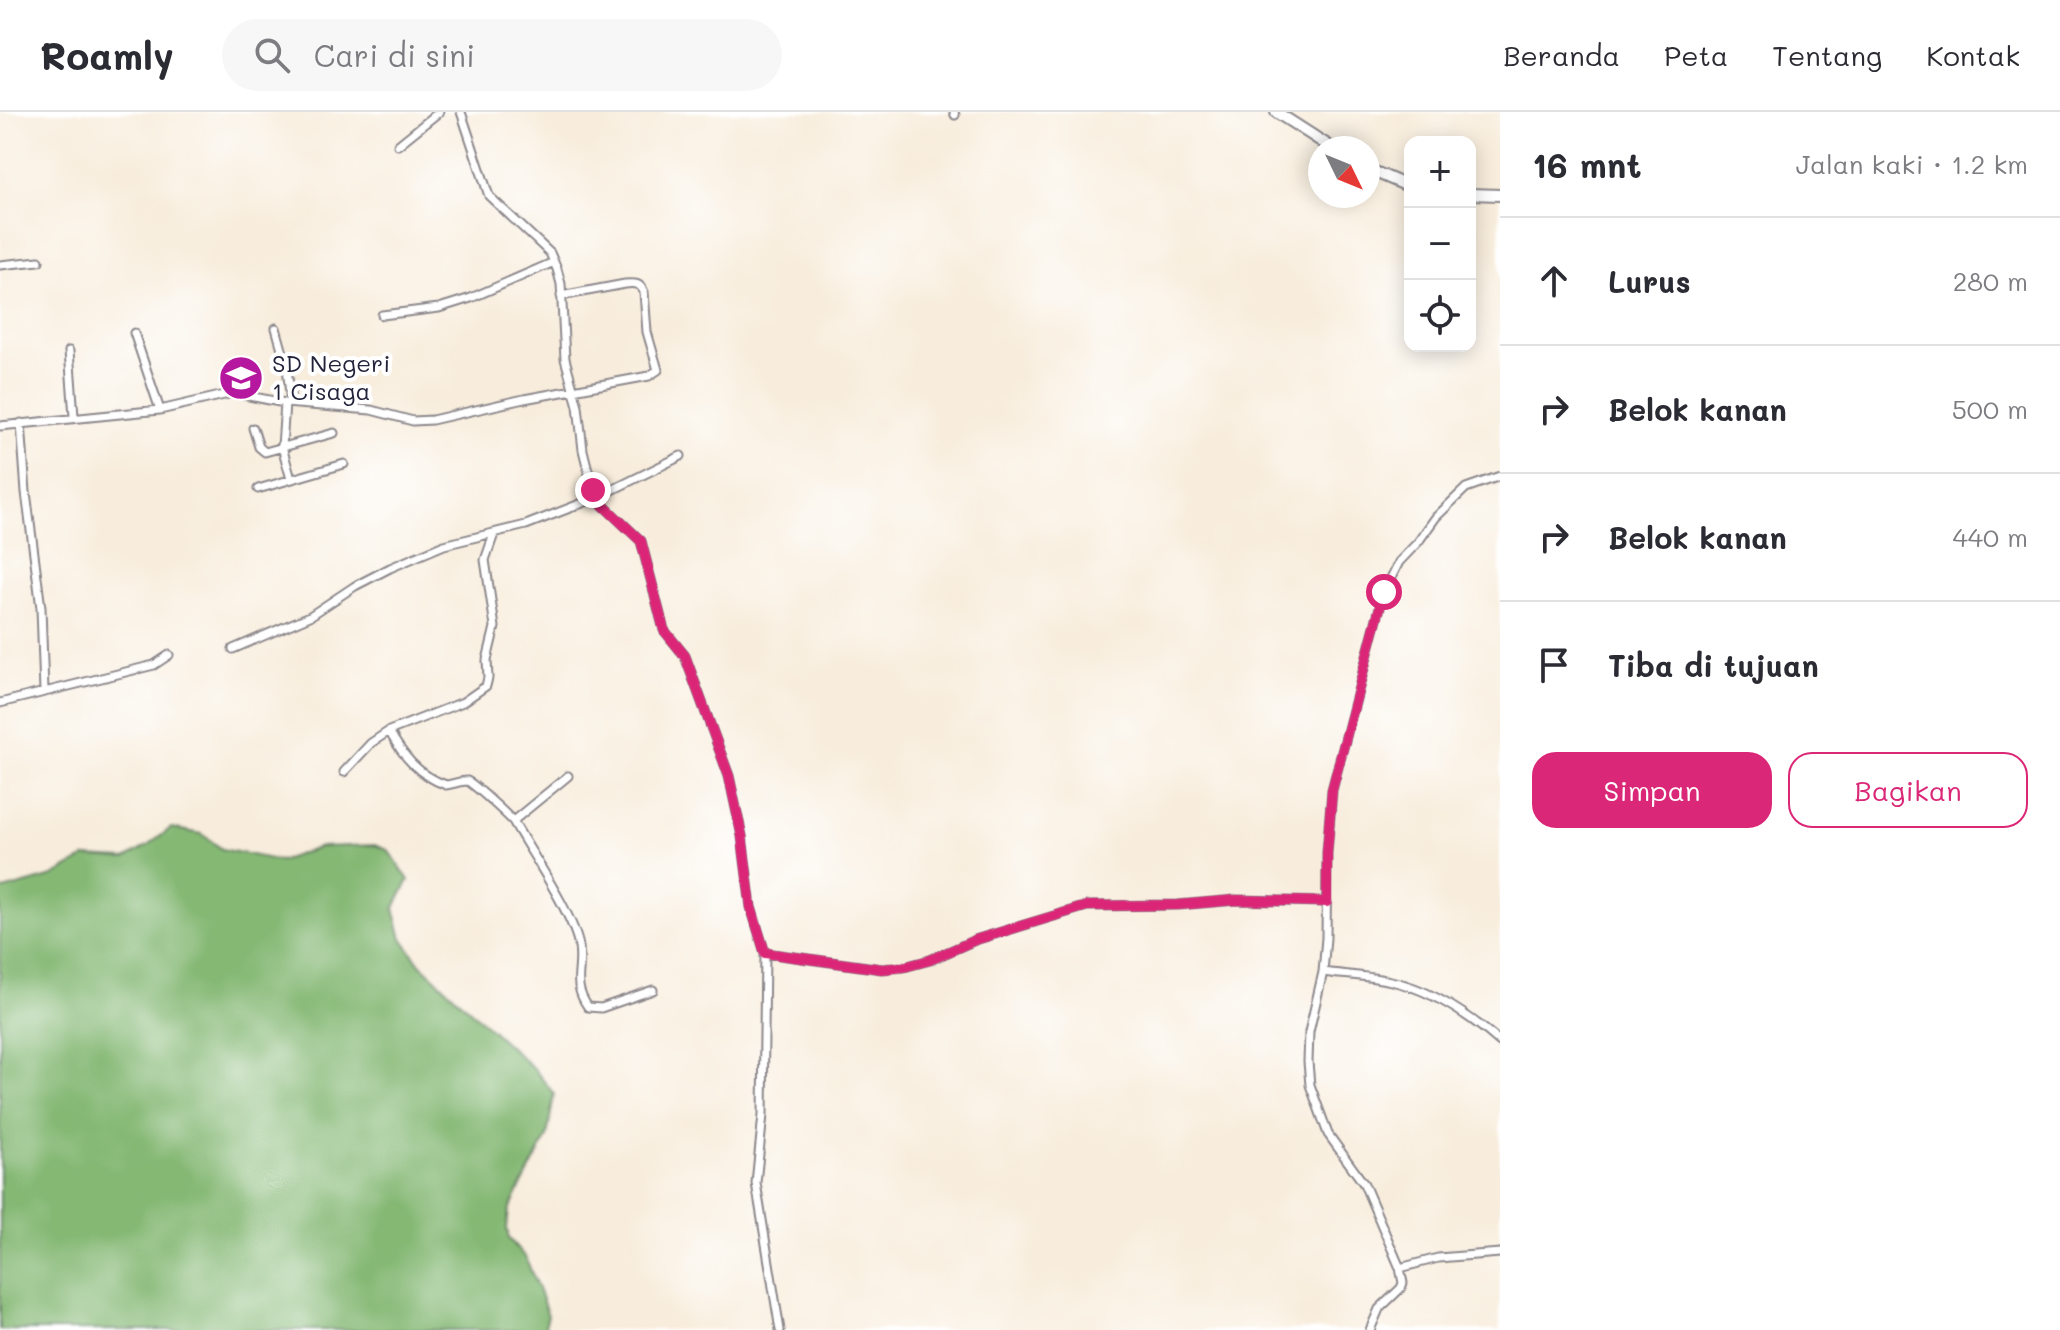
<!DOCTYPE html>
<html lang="id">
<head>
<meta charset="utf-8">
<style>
  :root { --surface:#fff; --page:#f7f7f7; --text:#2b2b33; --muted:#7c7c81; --line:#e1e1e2; --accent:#db2777 }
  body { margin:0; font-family:Mali,sans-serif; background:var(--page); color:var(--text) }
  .controls { position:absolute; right:24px; top:24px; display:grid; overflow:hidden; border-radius:16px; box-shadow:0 4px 20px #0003 }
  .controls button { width:72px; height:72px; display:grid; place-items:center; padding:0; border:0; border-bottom:2px solid var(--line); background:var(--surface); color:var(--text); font:40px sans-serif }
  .compass { position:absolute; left:1308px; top:24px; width:72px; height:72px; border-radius:50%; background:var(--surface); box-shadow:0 4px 20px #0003; rotate:133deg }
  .stop { position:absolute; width:24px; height:24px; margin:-18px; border:6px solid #db2777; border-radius:50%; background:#fff }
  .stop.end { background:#db2777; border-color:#fff; box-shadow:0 2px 8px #0008 }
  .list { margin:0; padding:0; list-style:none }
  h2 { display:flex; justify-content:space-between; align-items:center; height:104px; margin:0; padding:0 32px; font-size:34px }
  h2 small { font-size:26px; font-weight:400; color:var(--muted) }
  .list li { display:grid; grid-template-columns:52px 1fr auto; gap:24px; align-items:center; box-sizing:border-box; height:128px; padding:0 32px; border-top:2px solid var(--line) }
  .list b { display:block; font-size:30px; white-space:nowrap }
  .list em { font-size:26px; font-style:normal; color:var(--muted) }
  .actions { display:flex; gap:16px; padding:24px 32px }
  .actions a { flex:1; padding:18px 0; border:2px solid var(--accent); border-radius:24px; text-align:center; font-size:28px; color:var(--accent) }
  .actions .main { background:var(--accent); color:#fff }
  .icon { flex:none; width:44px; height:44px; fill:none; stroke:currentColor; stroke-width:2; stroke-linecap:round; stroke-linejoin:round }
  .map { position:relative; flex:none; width:1500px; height:1218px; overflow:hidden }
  header { display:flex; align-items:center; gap:48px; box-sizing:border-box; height:112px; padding:0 40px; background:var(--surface); border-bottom:2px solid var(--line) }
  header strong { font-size:38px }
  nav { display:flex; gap:44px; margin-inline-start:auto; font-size:28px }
  .search { width:560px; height:72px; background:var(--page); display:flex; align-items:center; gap:20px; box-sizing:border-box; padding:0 28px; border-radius:44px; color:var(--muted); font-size:30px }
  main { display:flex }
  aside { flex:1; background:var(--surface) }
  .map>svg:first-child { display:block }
  .green { fill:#a6d786; stroke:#647c60; stroke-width:2 }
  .forest { fill:#84b873; stroke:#536d57; stroke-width:2 }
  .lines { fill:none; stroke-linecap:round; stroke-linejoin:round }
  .street-casing { stroke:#8d888c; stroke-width:11 }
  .secondary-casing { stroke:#8d888c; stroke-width:14 }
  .street { stroke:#fff; stroke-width:7 }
  .secondary { stroke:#fff; stroke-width:10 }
  .route { stroke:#db2777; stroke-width:10 }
  .labels { text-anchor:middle; stroke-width:8; stroke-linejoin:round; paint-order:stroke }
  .poi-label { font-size:24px; fill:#22223b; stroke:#fff; text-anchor:start }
</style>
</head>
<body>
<header>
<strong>Roamly</strong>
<div class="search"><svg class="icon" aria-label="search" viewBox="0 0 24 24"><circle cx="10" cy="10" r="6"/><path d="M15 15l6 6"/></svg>Cari di sini</div>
<nav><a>Beranda</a><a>Peta</a><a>Tentang</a><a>Kontak</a></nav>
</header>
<main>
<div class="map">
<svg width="1500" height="1218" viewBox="0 0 1500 1218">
  <rect width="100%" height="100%" fill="#fff"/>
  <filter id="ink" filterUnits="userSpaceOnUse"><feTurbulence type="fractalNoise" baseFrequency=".0125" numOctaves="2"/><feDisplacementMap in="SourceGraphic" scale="16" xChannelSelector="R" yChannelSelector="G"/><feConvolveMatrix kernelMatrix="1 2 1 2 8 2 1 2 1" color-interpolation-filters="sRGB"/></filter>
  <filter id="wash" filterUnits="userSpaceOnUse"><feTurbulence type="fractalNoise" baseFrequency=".006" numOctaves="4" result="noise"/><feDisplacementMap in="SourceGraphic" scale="32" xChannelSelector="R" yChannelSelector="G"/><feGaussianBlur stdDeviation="1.8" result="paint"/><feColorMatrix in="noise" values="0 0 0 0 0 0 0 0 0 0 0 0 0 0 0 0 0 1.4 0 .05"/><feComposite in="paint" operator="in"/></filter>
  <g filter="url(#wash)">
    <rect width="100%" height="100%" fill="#f8eddc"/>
    <path class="green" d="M255 265 257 275 224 279 222 271Z"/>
    <path class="forest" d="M171 716 202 722 222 737 280 749 320 735 375 733 388 738 409 768 394 797 402 826 420 852 535 958 554 982 547 1025 509 1098 507 1116 509 1127 526 1146 548 1203 544 1218H0V779L53 764 86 745 125 747 149 733Z"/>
  </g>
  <g filter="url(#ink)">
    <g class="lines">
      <g class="street-casing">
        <path id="street" d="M461 0 489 84 550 141 557 157 561 172 565 247 578 294 583 338 593 378 603 393 641 429 664 518 685 544 729 664 742 724 751 795 765 841 763 1003 756 1071 780 1218
          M954 0 955 3
          M398 33 439 0
          M0 153 39 149
          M382 203 439 196 471 186 554 150
          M276 216 287 255 291 291
          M134 221 160 298
          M69 239 74 304
          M285 291 282 335 291 367
          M21 311 26 380 41 496 44 579
          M0 314 160 298 233 281 285 291 371 298 413 309 432 308 524 287 649 264 658 258 647 220 644 180C640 171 635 171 625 172L561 184
          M253 316 259 335 265 340 334 321
          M258 377 344 352
          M233 537 310 504 355 474 390 456 444 433 526 413 598 385 681 344
          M0 591 154 553 169 543
          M389 619C403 644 418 663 446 673 453 672 461 669 467 669 472 670 507 703 513 709L568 664
          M344 660 371 631 389 619 463 590 486 574 488 566 487 548 495 515 485 448 494 422
          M513 709C530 739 575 805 579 835 583 858 571 871 588 895L601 896 653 878
          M765 841 882 857 904 855 930 848 975 828 1087 794 1178 793 1236 788 1327 790
          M1323 860C1345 863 1369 864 1391 869 1432 878 1469 903 1500 930
          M1400 1156 1438 1146 1500 1141
          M1370 1218 1379 1197 1401 1176 1403 1171 1400 1156 1364 1072 1328 1022 1310 973 1308 950 1309 920 1323 860 1326 826 1327 741 1332 678 1384 480 1399 450 1418 430 1436 405 1466 376 1500 364"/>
      </g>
      <g class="secondary-casing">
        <path id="secondary" d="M1276 0 1332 36
          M1368 57 1410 75
          M1470 82 1500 83"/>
      </g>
      <use href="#street" class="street"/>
      <use href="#secondary" class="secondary"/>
    </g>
  </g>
  <g class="lines" filter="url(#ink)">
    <path class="route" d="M593 378 603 393 641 429 664 518 685 544 729 664 742 724 751 795 765 841 882 857 904 855 930 848 975 828 1087 794 1178 793 1236 788 1327 790V741L1332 678 1384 480"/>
  </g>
  <defs>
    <g id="school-disc" transform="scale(2.3)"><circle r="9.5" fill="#b5179e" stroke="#fff"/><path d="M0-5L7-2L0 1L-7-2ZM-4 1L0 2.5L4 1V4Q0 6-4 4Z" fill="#fff"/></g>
  </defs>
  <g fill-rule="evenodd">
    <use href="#school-disc" x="241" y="266"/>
  </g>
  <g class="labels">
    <g class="poi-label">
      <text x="272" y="260">SD Negeri<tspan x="272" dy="28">1 Cisaga</tspan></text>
    </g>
  </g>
</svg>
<div class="controls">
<button>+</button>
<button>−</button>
<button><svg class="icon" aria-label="locate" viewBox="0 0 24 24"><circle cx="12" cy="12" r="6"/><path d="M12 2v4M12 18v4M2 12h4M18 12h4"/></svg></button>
</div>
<svg class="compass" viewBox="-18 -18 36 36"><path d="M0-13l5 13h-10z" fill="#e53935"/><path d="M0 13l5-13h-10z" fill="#7c7c81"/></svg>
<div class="stop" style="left:1384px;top:480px"></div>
<div class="stop end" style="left:593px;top:378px"></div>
</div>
<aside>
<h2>16 mnt<small>Jalan kaki · 1.2 km</small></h2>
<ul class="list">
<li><svg class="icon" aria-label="ahead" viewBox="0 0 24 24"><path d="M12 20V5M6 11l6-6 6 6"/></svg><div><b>Lurus</b></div><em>280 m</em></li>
<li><svg class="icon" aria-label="right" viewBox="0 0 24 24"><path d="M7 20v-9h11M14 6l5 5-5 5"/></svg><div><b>Belok kanan</b></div><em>500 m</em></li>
<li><svg class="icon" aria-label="right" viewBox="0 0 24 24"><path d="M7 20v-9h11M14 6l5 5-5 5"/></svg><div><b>Belok kanan</b></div><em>440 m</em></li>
<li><svg class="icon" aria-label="arrive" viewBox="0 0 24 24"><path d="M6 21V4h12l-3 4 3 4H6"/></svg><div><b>Tiba di tujuan</b></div></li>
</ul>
<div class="actions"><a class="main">Simpan</a><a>Bagikan</a></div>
</aside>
</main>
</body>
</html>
